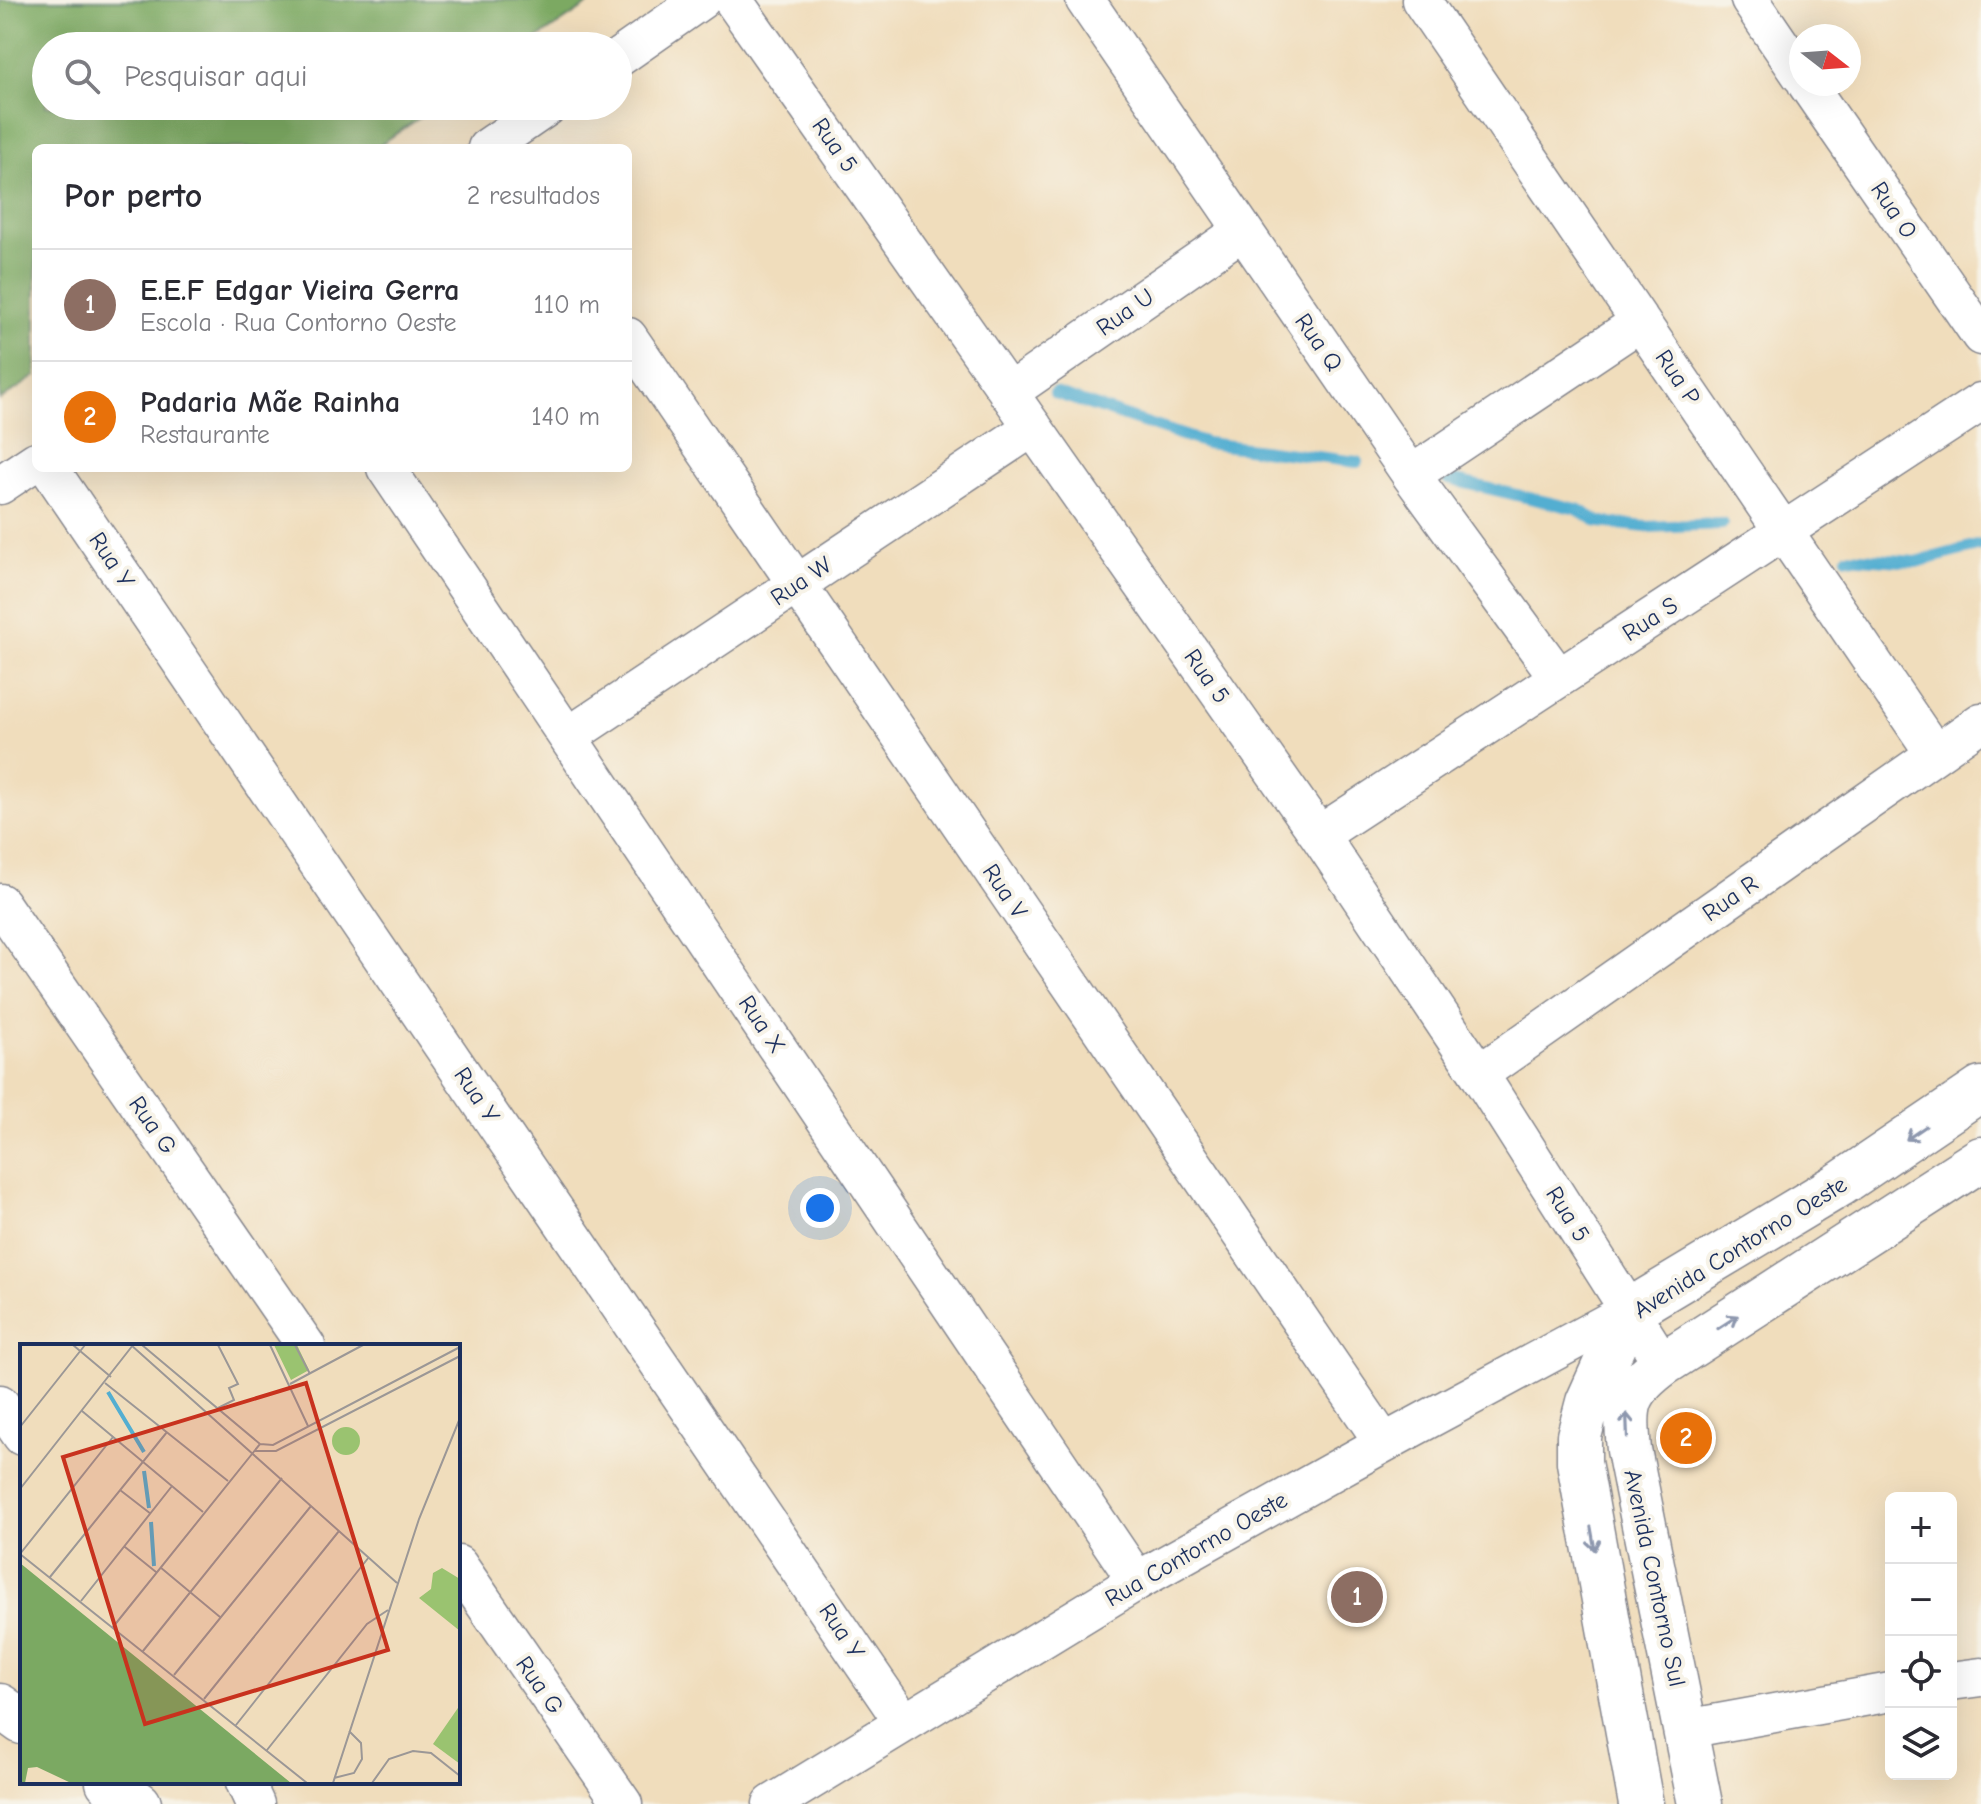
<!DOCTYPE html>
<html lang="pt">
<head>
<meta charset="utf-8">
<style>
  :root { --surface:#fff; --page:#f2f2f3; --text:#2b2b33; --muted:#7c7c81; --line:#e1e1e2; --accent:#b45309 }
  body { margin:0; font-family:"Comic Neue",sans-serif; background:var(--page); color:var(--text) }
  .controls { position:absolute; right:24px; bottom:24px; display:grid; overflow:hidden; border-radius:12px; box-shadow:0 8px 32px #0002 }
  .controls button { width:72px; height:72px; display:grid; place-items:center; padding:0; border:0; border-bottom:2px solid var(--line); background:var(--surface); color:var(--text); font:40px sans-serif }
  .compass { position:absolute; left:1789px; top:24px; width:72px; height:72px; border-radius:50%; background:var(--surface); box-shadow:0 8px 32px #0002; rotate:107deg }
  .you { position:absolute; left:820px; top:1208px; width:28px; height:28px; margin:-20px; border:6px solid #fff; border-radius:50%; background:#1a73e8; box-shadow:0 0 0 12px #1a73e833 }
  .badge { display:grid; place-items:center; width:52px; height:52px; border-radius:50%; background:var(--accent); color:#fff; font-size:26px; font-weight:700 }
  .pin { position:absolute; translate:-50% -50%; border:4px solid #fff; box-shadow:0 2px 8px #0006 }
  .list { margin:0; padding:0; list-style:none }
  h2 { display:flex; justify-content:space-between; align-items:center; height:104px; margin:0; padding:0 32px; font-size:34px }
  h2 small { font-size:26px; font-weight:400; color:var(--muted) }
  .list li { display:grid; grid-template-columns:52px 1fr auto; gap:24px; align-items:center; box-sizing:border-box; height:112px; padding:0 32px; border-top:2px solid var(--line) }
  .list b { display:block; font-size:30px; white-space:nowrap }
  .list p { margin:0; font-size:26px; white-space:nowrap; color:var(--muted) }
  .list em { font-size:26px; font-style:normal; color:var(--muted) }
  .icon { flex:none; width:44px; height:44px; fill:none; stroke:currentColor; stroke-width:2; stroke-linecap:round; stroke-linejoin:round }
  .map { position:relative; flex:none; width:1981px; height:1804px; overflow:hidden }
  .search { position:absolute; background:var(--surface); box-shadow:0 8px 32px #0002; left:32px; top:32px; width:600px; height:88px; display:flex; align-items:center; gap:20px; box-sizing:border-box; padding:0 28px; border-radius:44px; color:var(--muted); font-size:30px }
  .panel { position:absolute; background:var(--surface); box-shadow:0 8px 32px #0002; left:32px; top:144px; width:600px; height:328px; border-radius:12px }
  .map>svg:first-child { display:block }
  .forest { fill:#7ba962; stroke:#4b6c60; stroke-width:2 }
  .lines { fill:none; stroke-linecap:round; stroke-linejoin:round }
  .stream { stroke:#53aed1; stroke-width:12 }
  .minor-casing { stroke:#86868d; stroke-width:41 }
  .tertiary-casing { stroke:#86868d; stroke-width:47 }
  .minor { stroke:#fff; stroke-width:38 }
  .tertiary { stroke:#fff; stroke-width:44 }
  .oneway { stroke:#8d97ae }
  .labels { text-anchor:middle; stroke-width:8; stroke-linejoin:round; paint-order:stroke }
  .street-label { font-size:24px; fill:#1b2f5e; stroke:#f7f3e8 }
  .inset-river { fill:none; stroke:#53aed1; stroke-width:4 }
  .inset-road { fill:none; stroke:#9b9796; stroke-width:2 }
  .view { fill:#c8321e; fill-opacity:0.15; stroke:#c8321e; stroke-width:4 }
  .inset-edge { fill:none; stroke:#1b2f5e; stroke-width:4 }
</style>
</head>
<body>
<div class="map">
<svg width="1981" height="1804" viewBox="0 0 1981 1804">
  <rect width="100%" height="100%" fill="#f7f3e8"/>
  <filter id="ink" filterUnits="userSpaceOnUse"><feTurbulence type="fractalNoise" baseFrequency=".0125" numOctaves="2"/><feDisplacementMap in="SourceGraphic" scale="16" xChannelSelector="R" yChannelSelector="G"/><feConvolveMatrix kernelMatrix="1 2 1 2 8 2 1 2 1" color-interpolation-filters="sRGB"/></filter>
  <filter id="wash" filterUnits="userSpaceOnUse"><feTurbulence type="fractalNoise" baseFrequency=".006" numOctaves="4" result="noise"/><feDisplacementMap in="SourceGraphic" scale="32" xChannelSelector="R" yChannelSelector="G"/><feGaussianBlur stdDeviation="1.8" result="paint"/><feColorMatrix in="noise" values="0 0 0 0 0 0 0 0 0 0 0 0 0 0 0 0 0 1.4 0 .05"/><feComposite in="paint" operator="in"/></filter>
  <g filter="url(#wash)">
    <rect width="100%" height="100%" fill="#f0ddbc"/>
    <path class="forest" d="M0 0H595L526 46H46V106H437L375 148H36V376L0 400Z"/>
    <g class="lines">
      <path class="stream" d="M1055 393 1206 443 1357 462
        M1448 479 1577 509 1599 522 1646 527 1722 524
        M1847 557 1916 562 1981 545"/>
    </g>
  </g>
  <g filter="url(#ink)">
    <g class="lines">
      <g class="minor-casing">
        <path id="minor" d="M733 0 1319 835 1479 1074 1663 1364
          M1085 0 1411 475 1559 678
          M1421 0 1935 754
          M1750 0 1801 75
          M618 58 701 0
          M1807 84 1981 336
          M487 148 548 106
          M628 337 1384 1443
          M1008 393 1242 231
          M49 468 904 1723
          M386 468 1137 1581
          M1411 475 1640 322
          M0 485 36 461
          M569 736 1033 427
          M1319 835 1981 402
          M0 903 306 1346
          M1479 1074 1981 722
          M0 1404 22 1436
          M458 1565 623 1804
          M1951 1681 1981 1677
          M1686 1729 1891 1692
          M245 1782 255 1804
          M772 1804 1137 1581 1384 1443 1629 1311"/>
      </g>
      <g class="tertiary-casing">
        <path id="tertiary" d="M0 1706 22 1722
          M108 1782 139 1804
          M1641 1804 1579 1462V1436L1588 1402 1629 1311 1839 1185 1981 1089
          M1700 1804 1629 1450C1625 1405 1625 1392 1663 1364L1981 1159"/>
      </g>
      <use href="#minor" class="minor"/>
      <use href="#tertiary" class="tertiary"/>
    </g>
    <defs><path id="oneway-shaft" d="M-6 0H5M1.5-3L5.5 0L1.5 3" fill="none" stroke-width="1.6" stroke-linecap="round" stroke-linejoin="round" transform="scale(2)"/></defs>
    <g class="oneway">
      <use href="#oneway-shaft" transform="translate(1916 1133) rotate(146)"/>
      <use href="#oneway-shaft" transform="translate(1728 1322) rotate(-33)"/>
      <use href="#oneway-shaft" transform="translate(1627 1425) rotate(-92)"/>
      <use href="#oneway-shaft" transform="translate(1593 1539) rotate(80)"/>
    </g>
  </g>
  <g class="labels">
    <g class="street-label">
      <text transform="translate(835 145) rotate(55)" y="8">Rua 5</text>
      <text transform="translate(1894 210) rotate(56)" y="8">Rua O</text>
      <text transform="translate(1125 312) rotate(-35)" y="8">Rua U</text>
      <text transform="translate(1319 342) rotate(55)" y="8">Rua Q</text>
      <text transform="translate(1678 377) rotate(56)" y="8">Rua P</text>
      <text transform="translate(112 560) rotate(56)" y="8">Rua Y</text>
      <text transform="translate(801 581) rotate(-34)" y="8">Rua W</text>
      <text transform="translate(1650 619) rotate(-33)" y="8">Rua S</text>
      <text transform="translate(1207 676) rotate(55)" y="8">Rua 5</text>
      <text transform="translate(1005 891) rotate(56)" y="8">Rua V</text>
      <text transform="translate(1730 898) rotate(-35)" y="8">Rua R</text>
      <text transform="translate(762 1024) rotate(56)" y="8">Rua X</text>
      <text transform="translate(477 1095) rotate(56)" y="8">Rua Y</text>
      <text transform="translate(153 1125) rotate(55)" y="8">Rua G</text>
      <text transform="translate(1568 1214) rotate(58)" y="8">Rua 5</text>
      <text transform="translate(1740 1247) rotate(-32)" y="8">Avenida Contorno Oeste</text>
      <text transform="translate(1196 1549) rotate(-30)" y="8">Rua Contorno Oeste</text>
      <text transform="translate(1655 1578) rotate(78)" y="8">Avenida Contorno Sul</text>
      <text transform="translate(842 1631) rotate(56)" y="8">Rua Y</text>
      <text transform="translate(540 1685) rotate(55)" y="8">Rua G</text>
    </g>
  </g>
  <g transform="translate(20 1344)">
    <rect width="440" height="440" fill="#f0ddbc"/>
    <path d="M254 1H277L289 26 271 36ZM312 97a14 14 0 1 1 28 0a14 14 0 1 1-28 0ZM422 224 440 235V287L399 254 411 245 413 229ZM440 361V420L413 400Z" fill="#9ac370"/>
    <path d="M0 219 53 262 271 439H51L17 423 8 424 5 439H0Z" fill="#7ba962"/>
    <path class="inset-river" d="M88 48 124 108M124 127 129 164M131 178 134 222"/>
    <path class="inset-road" d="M53 1 91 33M111 1 377 239M122 1 240 100M250 1 288 82M275 1 290 30M85 39 208 137M270 40 343 1M198 64 214 56 209 44 218 40 198 1M62 67 183 168M0 83 65 1M240 100 253 101 440 3M234 107H256L440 12M0 145 113 1M100 146 131 170M105 203 136 228M0 210 287 439M0 210 93 93M140 223 200 273M30 233 147 88M61 257 152 142M93 283 240 100M123 307 262 134M154 331 291 162M184 355 319 187M216 381 349 213M247 406 347 280 368 266M314 434 334 429 342 415 341 399 329 387M313 439 399 175 440 74M352 439 369 415 393 407 411 409 440 432"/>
    <path class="view" d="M286 39 368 306 125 380 43 113Z"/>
    <rect width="440" height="440" class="inset-edge"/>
  </g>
</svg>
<div class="controls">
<button>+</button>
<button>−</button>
<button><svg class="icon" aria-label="locate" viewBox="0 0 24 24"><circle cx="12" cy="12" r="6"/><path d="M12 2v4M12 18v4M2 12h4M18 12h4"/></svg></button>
<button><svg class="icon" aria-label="layers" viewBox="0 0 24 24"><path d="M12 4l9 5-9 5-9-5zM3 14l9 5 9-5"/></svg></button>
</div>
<svg class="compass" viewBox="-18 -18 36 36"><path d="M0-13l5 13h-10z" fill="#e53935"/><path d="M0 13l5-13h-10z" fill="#7c7c81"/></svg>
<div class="you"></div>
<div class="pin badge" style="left:1357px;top:1597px;background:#8d6e63">1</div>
<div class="pin badge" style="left:1686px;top:1438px;background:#e8710a">2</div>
<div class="search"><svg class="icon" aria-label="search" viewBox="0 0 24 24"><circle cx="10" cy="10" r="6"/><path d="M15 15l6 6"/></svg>Pesquisar aqui</div>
<section class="panel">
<h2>Por perto<small>2 resultados</small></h2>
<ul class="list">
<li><span class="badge" style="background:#8d6e63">1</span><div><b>E.E.F Edgar Vieira Gerra</b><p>Escola · Rua Contorno Oeste</p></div><em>110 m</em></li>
<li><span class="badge" style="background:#e8710a">2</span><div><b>Padaria Mãe Rainha</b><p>Restaurante</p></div><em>140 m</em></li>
</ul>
</section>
</div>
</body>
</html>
